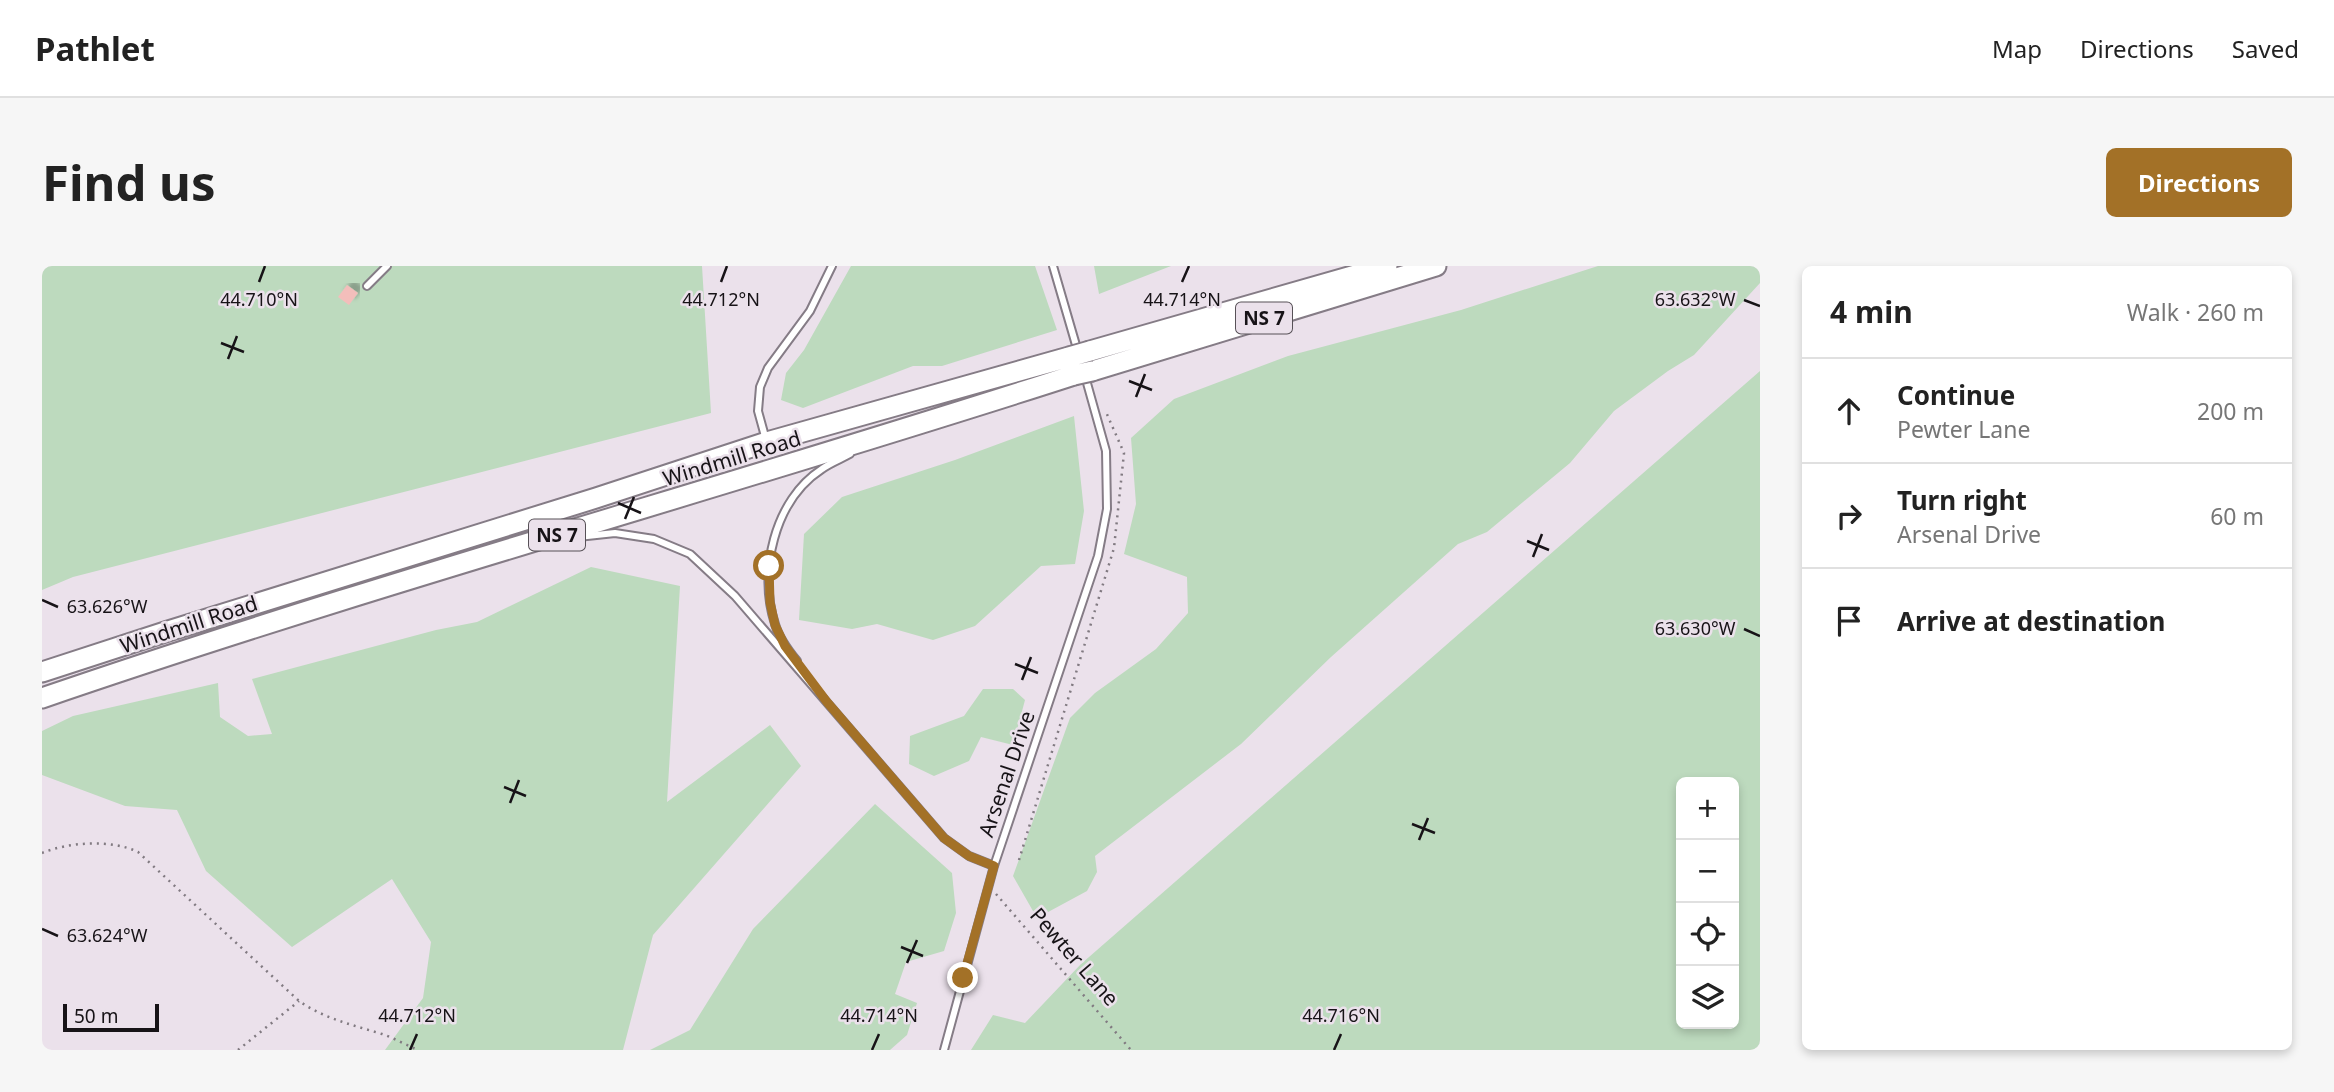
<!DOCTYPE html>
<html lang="en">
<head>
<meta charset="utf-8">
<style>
  :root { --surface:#fff; --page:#f6f6f6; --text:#222; --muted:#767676; --line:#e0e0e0; --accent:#a37127 }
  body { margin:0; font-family:"Noto Sans",sans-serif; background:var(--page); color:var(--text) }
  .controls { position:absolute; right:21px; bottom:21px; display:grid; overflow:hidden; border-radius:10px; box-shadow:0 4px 10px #0003 }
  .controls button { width:63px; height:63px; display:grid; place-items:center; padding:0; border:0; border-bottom:2px solid var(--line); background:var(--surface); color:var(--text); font:35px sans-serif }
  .scale { position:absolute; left:21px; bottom:18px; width:96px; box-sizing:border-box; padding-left:7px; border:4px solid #171317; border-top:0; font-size:19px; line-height:24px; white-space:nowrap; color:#171317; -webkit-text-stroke:5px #ebe1eb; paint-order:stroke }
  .stop { position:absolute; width:21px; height:21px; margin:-16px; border:5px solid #a37127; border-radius:50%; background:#fff }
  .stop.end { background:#a37127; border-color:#fff; box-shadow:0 2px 7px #0008 }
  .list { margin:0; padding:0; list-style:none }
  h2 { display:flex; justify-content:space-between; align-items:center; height:91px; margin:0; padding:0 28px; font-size:30px }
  h2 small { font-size:23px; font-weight:400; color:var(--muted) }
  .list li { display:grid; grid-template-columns:46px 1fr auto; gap:21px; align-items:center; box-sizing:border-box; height:105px; padding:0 28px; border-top:2px solid var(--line) }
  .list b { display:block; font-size:26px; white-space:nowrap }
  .list p { margin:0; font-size:23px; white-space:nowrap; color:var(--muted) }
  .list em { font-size:23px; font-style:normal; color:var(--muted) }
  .icon { flex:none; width:38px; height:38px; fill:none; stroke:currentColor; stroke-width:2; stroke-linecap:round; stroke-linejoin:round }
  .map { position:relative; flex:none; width:1718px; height:784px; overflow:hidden; border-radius:10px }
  header { display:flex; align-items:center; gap:42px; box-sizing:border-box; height:98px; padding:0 35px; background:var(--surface); border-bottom:2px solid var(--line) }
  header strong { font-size:33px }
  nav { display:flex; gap:38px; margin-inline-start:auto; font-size:24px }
  .intro { display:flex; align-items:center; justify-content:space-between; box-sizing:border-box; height:168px; padding:0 42px }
  h1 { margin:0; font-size:49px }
  .button { padding:18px 32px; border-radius:10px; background:var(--accent); color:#fff; font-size:24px; font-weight:700 }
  main { display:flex; gap:42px; padding:0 42px }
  aside { flex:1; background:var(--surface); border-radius:10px; box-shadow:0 4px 10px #0003 }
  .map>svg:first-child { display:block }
  .green { fill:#bddabe; fill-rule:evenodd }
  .building { fill:#f3bebb; filter:url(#shadow) }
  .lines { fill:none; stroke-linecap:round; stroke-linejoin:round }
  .service-casing { stroke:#857c86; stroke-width:10 }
  .trunk-casing { stroke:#857c86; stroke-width:23 }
  .path { stroke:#817a81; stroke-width:2.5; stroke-dasharray:2 5; stroke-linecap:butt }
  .service { stroke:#fff; stroke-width:6 }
  .trunk { stroke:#fff; stroke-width:19 }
  .trunk-bridge-casing { stroke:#857c86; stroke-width:23; stroke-linecap:butt }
  .trunk-bridge { stroke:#fff; stroke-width:19 }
  .route { stroke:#a37127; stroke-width:9 }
  .ticks { fill:none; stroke:#171317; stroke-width:2.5 }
  .labels { text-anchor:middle; stroke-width:5; stroke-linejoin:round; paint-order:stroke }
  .shield { fill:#ebe1eb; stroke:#575157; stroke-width:2 }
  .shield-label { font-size:19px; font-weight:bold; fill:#171317 }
  .street-label { font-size:21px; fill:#171317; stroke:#ebe1eb }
  .ticks-label { font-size:18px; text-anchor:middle; fill:#171317; stroke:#ebe1eb; stroke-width:5; stroke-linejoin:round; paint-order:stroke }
</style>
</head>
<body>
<header>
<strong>Pathlet</strong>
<nav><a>Map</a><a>Directions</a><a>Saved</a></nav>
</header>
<div class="intro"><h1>Find us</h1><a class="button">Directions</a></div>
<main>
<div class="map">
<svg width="1718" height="784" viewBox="0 0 1718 784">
  <defs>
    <filter id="shadow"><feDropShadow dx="6" dy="-6" stdDeviation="2" flood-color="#0004"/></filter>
  </defs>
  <rect width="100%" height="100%" fill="#ebe1eb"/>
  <path class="green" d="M0 0H660L669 147 31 311 0 324Z
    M809 0H993L1015 64 900 100H871L761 142 739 134 744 107 762 84Z
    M1052 0H1129L1057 28Z
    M1556 0H1718V17L1652 89 1626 105 1572 145 1528 197 1445 266 1416 278 1289 391 1199 478 1053 590 1055 606 1045 625 995 652 971 610 1028 452 1053 427 1114 383 1146 347 1145 311 1082 288 1094 238 1089 172 1132 133 1246 90 1419 44Z
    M1718 105V784H929L951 749 983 757 1039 698ZM1639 516H1692V758H1639Z
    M1032 150 1042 245 1033 298 999 300 933 360 891 374 835 358 810 363 757 354 762 268 800 231 913 194Z
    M549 301 638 320 625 536 728 459 759 500 611 669 581 784H343L381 732 389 676 350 613 250 681 164 605 135 544 83 540 0 509V465L31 450 176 417 178 451 206 470 230 468 210 413 394 364 435 356Z
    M941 423H971L983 434 971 479 939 471 927 495 892 510 867 498 868 470 922 450Z
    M833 538 910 607 914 647 902 685 864 696 853 728 875 737 865 769 848 784H608L648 764 711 663Z"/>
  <path class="building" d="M305 19 316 27 307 39 296 31Z"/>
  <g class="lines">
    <g class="service-casing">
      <path id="service" d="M1011 0 1036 86
        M325 20 345 0
        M724 174 716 145 718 121 726 102 768 45 790 0
        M536 271 573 267 612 273 648 288 693 330 902 572 927 590 952 600
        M755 395C746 384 737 372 733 358 716 306 732 234 780 203 788 197 799 193 808 188
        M902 784 952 600 1056 290 1065 243 1064 185 1043 110"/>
    </g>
    <g class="trunk-casing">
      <path id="trunk" d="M1048 85 1345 0
        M1050 105 1394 0
        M0 406 123 366 554 232 725 176 1027 91
        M0 432C341 315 689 220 1032 109"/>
    </g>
    <path class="path" d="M0 587C27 576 69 573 96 586L257 735C283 753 311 759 340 768 352 772 364 779 376 784
      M977 594 1072 282 1082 187 1064 146
      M954 628 1089 784
      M196 784 257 735"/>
    <use href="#service" class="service"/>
    <use href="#trunk" class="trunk"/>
    <g class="trunk-bridge-casing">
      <path id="trunk-bridge" d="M1027 91 1048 85
        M1032 109 1050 105"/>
    </g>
    <use href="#trunk-bridge" class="trunk-bridge"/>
  </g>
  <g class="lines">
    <path class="route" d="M727 300 728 336 733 359 743 380 785 436 902 572 927 590 952 600 921 712"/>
  </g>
  <path class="ticks" d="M217 16 223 0M679 16 685 0M1140 16 1147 0M1702 34 1718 40M179 77 202 86M186 93 195 70M1087 115 1110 124M1094 131 1103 108M576 237 599 247M583 253 592 231M1485 275 1507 284M1491 291 1500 268M0 334 16 341M1702 363 1718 370M973 398 996 407M980 414 989 391M462 521 484 530M468 537 477 514M1370 558 1393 567M1377 574 1386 552M0 663 16 670M859 681 881 690M865 697 875 674M368 784 375 768M830 784 837 768M1292 784 1299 768"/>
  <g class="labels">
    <g class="shield">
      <rect x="1194" y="36.5" width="56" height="31" rx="5"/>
      <rect x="487" y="253.5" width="56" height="31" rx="5"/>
    </g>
    <g class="shield-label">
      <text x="1222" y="59">NS 7</text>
      <text x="515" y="276">NS 7</text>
    </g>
    <g class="street-label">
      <text transform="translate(690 193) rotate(-17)" y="7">Windmill Road</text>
      <text transform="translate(147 359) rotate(-18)" y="7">Windmill Road</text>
      <text transform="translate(965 508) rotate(-71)" y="7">Arsenal Drive</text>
      <text transform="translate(1032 691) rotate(49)" y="7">Pewter Lane</text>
    </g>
  </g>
  <g class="ticks-label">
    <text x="1653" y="40">63.632°W</text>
    <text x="217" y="40">44.710°N</text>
    <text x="1140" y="40">44.714°N</text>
    <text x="679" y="40">44.712°N</text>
    <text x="65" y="347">63.626°W</text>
    <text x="1653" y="369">63.630°W</text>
    <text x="65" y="676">63.624°W</text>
    <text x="375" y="756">44.712°N</text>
    <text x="837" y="756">44.714°N</text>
    <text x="1299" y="756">44.716°N</text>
  </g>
</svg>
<div class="controls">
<button>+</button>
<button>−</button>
<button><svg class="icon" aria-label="locate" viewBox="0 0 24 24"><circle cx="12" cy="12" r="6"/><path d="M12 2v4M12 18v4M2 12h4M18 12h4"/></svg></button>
<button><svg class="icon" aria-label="layers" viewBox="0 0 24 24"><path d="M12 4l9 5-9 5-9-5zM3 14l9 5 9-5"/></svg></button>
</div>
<div class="scale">50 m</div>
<div class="stop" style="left:727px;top:300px"></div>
<div class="stop end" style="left:921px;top:712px"></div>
</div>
<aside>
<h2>4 min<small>Walk · 260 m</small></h2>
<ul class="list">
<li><svg class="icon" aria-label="ahead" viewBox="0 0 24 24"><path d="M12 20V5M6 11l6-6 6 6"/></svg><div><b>Continue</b><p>Pewter Lane</p></div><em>200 m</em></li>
<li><svg class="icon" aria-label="right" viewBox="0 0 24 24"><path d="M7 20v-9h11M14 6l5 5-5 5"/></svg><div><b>Turn right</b><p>Arsenal Drive</p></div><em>60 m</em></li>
<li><svg class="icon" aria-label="arrive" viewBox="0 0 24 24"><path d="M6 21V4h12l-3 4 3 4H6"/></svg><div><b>Arrive at destination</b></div></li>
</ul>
</aside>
</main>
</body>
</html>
